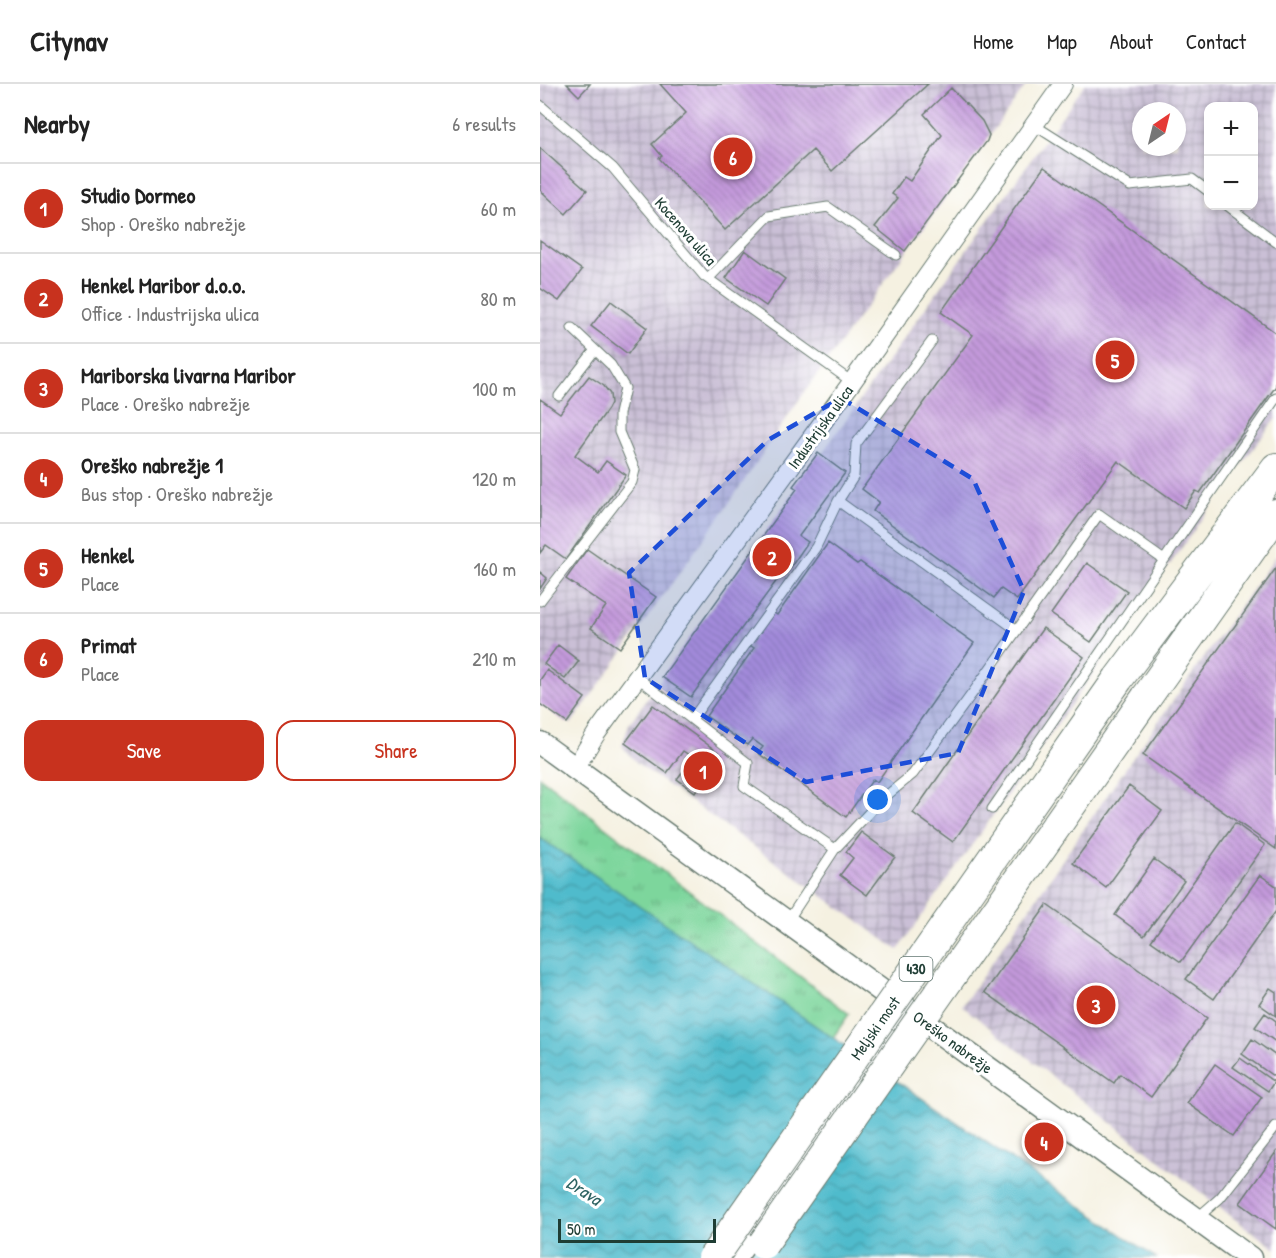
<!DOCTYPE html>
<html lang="en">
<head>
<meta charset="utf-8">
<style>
  :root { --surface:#fff; --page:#f2f2f2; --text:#222; --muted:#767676; --line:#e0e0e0; --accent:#c8321e }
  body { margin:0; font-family:"Patrick Hand",sans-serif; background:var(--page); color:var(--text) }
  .controls { position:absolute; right:18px; top:18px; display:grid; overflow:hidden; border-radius:12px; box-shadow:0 3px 9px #0003 }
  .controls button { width:54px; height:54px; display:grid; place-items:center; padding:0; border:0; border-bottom:2px solid var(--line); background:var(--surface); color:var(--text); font:30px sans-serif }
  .compass { position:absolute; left:592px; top:18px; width:54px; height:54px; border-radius:50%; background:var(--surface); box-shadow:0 3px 9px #0003; rotate:35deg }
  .scale { position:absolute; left:18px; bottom:15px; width:158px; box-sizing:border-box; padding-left:6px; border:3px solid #1f3d34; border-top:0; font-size:16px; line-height:21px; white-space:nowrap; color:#1f3d34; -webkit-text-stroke:4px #fff; paint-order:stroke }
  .you { position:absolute; left:338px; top:716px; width:21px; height:21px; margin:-15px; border:4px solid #fff; border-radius:50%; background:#1a73e8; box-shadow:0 0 0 9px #1a73e833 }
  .badge { display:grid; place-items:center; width:39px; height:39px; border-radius:50%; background:var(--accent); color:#fff; font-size:20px; font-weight:700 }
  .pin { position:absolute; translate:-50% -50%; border:3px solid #fff; box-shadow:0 2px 6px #0006 }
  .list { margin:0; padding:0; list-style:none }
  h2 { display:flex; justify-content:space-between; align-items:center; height:78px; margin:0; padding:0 24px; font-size:26px }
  h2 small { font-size:20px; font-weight:400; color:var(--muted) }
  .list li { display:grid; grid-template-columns:39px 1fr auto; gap:18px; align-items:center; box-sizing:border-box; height:90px; padding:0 24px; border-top:2px solid var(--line) }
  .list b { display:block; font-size:22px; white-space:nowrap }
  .list p { margin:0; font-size:20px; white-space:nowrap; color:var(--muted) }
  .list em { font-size:20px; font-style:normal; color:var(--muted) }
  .actions { display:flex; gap:12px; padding:18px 24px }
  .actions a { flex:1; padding:14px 0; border:2px solid var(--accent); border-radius:18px; text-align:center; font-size:21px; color:var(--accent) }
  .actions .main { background:var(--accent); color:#fff }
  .map { position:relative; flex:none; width:736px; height:1174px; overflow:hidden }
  header { display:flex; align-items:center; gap:36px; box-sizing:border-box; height:84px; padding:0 30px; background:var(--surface); border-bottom:2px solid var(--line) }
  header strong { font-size:28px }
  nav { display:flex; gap:33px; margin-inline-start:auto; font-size:21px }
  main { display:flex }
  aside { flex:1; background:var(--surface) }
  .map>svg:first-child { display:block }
  .industrial { fill:url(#industrial-grid); fill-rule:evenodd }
  .grass { fill:url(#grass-tufts); stroke:#4e8a68; stroke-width:1.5 }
  .water { fill:url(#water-waves); stroke:#387c80; stroke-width:1.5 }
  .building { fill:url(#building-back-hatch) }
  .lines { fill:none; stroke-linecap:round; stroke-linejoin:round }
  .service-casing { stroke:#6a7c71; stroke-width:11 }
  .minor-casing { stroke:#6a7c71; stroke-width:20 }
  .tertiary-casing { stroke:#6a7c71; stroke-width:25 }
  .trunk-casing { stroke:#6a7c71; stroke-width:32 }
  .service { stroke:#fff; stroke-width:9 }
  .minor { stroke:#fff; stroke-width:18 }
  .tertiary { stroke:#fff; stroke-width:22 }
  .trunk { stroke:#fff; stroke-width:30 }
  .trunk-bridge-casing { stroke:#6a7c71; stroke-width:32; stroke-linecap:butt }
  .trunk-bridge { stroke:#fff; stroke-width:30 }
  .marked { fill:#1d4ed8; fill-opacity:0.2; stroke:#1d4ed8; stroke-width:4.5; stroke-dasharray:12 8; stroke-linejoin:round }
  .labels { text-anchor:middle; stroke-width:6; stroke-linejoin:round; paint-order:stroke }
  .shield { fill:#fff; stroke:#627771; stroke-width:1.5 }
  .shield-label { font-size:15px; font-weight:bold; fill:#1f3d34 }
  .street-label { font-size:16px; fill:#1f3d34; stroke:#fff }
  .water-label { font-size:18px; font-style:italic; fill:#2e6362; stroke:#fff }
</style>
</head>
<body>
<header>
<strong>Citynav</strong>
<nav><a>Home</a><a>Map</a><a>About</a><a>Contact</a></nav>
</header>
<main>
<aside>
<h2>Nearby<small>6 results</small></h2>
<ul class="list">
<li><span class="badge">1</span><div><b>Studio Dormeo</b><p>Shop · Oreško nabrežje</p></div><em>60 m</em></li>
<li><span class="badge">2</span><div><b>Henkel Maribor d.o.o.</b><p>Office · Industrijska ulica</p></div><em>80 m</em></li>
<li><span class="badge">3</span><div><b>Mariborska livarna Maribor</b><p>Place · Oreško nabrežje</p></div><em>100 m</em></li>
<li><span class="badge">4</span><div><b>Oreško nabrežje 1</b><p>Bus stop · Oreško nabrežje</p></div><em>120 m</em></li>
<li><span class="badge">5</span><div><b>Henkel</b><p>Place</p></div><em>160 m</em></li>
<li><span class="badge">6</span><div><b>Primat</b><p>Place</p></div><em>210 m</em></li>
</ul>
<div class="actions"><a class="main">Save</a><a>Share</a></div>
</aside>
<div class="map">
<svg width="736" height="1174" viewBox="0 0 736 1174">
  <defs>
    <pattern id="industrial-grid" width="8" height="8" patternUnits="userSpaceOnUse" patternTransform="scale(1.5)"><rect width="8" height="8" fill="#cabfd6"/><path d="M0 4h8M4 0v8" fill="none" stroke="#a39cae"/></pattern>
    <pattern id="grass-tufts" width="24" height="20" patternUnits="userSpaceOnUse" patternTransform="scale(1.5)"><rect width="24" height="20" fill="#7dd69c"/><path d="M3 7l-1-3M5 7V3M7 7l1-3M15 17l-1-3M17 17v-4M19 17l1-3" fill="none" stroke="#66af80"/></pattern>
    <pattern id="water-waves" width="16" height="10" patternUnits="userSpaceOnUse" patternTransform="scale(1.5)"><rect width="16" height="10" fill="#50bbcc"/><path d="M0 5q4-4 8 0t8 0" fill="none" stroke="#4299a6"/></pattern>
    <pattern id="building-back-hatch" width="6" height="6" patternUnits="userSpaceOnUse" patternTransform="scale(1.5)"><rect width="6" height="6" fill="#c49adc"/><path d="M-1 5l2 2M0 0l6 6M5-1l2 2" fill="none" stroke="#9f7fb3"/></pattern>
  </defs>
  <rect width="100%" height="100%" fill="#fff"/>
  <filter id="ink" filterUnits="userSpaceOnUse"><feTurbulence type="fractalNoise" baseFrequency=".0167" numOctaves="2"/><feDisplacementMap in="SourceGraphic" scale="12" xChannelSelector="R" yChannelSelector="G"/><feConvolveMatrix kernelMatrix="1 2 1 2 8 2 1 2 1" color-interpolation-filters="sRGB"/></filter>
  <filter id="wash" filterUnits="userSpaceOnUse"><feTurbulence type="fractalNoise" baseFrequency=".008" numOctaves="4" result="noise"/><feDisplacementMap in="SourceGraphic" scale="24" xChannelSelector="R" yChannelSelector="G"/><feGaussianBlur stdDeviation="1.35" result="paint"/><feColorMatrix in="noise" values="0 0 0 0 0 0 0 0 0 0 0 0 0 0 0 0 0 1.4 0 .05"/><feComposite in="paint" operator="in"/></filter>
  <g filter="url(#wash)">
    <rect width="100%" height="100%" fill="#f5f1e1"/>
    <path class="industrial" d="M0 0H487L254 323 181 431 31 640 0 617Z
      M545 0H736V334L683 405 358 866 97 679 82 662 89 640ZM668 22H714V122H668ZM601 27H637V63H601Z
      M736 472V1165L696 1136 422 922 603 659Z"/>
    <path class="grass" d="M0 693 309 930 292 955 0 754Z"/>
    <path class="water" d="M0 754 616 1174H0Z"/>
    <g id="blocks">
      <path class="building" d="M27 0H50L39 12Z
        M120 0H388L292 87 273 66 185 146 119 74 122 72 112 60 146 29Z
        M411 4 442 37 449 51 447 57 365 167 335 143 358 114 352 110 364 93 370 97 402 51 384 30Z
        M0 64 47 106 26 130 0 106Z
        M504 83 736 249V302L660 409 656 407 644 424 578 377 477 516 461 505 454 514 333 427 339 418 322 405 433 251 401 228Z
        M0 156 42 186 19 217 0 204Z
        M205 166 245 195 226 222 186 194Z
        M71 217 107 244 88 270 51 242Z
        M49 292 64 302 70 310 71 319 68 325 35 371 58 388 66 377 86 391 26 475 6 461 0 469V315L20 329Z
        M278 369 305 389 259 452 268 458 246 490 243 488 151 613 122 593 257 405 253 402Z
        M288 459 317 480 320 478 434 559 337 698 333 695 306 733 218 669 223 663 212 655 207 661 166 632 214 564 210 561 233 528 237 531Z
        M47 465 116 513 80 564 51 544 66 522 26 495Z
        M547 479 587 507 551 558 511 530Z
        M736 484V765L603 671Z
        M0 488 7 494 0 505Z
        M503 544 544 573 413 758 373 729Z
        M18 561 39 577 25 595 4 580Z
        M7 586 45 614 27 639 0 620V596Z
        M113 621 182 671 155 708 137 695 153 674 143 667 127 689 85 659Z
        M589 702 622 727 566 804 533 779Z
        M695 739 725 761 641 878 611 857Z
        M321 748 355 773 327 811 300 791 313 774 306 768Z
        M614 775 644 797 604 852 575 831Z
        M720 791 736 802V827L674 915 646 895Z
        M507 821 667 934 611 1013 580 990 574 999 445 908Z
        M730 904 736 908V932L719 920Z
        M725 929 736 937V958L715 943Z
        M712 955 736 972V994L702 970Z
        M700 974 734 998 728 1007 693 983Z
        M675 980 722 1013 694 1052 647 1019Z
        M736 1068V1145L700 1119Z"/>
    </g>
  </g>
  <g filter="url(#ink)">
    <use href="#blocks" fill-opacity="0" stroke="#6a7c71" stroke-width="1.5"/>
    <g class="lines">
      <g class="service-casing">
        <path id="service" d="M0 21 73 84 164 192 312 298
          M494 41 590 102 652 95 668 107
          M688 122 736 158
          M168 195 229 132 288 123 356 171
          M19 312 55 266
          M298 417 477 546
          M0 517 92 398 95 386 79 348V330L85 304 71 281 32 244
          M98 594 208 679 204 702 295 765
          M152 635 276 463 298 417 314 392 316 360 392 257
          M452 725 736 314
          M247 838 295 765 340 717 373 690 434 607 559 430 624 476
          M656 1135 680 1114 736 1043"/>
      </g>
      <g class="minor-casing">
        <path id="minor" d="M35 684 56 650 312 298 523 0"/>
      </g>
      <g class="tertiary-casing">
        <path id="tertiary" d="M0 659 710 1174
          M195 1174 368 925"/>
      </g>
      <g class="trunk-casing">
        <path id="trunk" d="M578 595 736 384
          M606 614 736 430"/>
      </g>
      <use href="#service" class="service"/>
      <use href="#minor" class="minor"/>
      <use href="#tertiary" class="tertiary"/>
      <use href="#trunk" class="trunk"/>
      <g class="trunk-bridge-casing">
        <path id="trunk-bridge" d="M223 1160 606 614
          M173 1174 578 595"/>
      </g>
      <use href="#trunk-bridge" class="trunk-bridge"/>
    </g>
  </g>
  <path class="marked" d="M301 314 433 395 484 507 418 669 266 698 105 594 89 489 228 356Z"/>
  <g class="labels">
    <rect class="shield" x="359.5" y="873" width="33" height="24" rx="4.5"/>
    <g class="shield-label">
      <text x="376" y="890">430</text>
    </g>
    <g class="street-label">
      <text transform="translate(146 147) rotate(49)" y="6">Kocenova ulica</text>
      <text transform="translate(280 343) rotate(-54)" y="6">Industrijska ulica</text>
      <text transform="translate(335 944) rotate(-55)" y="6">Meljski most</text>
      <text transform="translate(413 958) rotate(36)" y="6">Oreško nabrežje</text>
    </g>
    <g class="water-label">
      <text transform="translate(44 1107) rotate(33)" y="6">Drava</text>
    </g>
  </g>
</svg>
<div class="controls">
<button>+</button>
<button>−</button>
</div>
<svg class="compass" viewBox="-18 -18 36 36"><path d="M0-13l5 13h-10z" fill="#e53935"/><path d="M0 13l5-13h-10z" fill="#767676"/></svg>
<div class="scale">50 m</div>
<div class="you"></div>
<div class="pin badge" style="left:163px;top:687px">1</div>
<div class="pin badge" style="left:232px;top:473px">2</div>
<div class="pin badge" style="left:556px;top:921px">3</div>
<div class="pin badge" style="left:504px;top:1058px">4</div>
<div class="pin badge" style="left:575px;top:276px">5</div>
<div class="pin badge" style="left:193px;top:73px">6</div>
</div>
</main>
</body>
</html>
